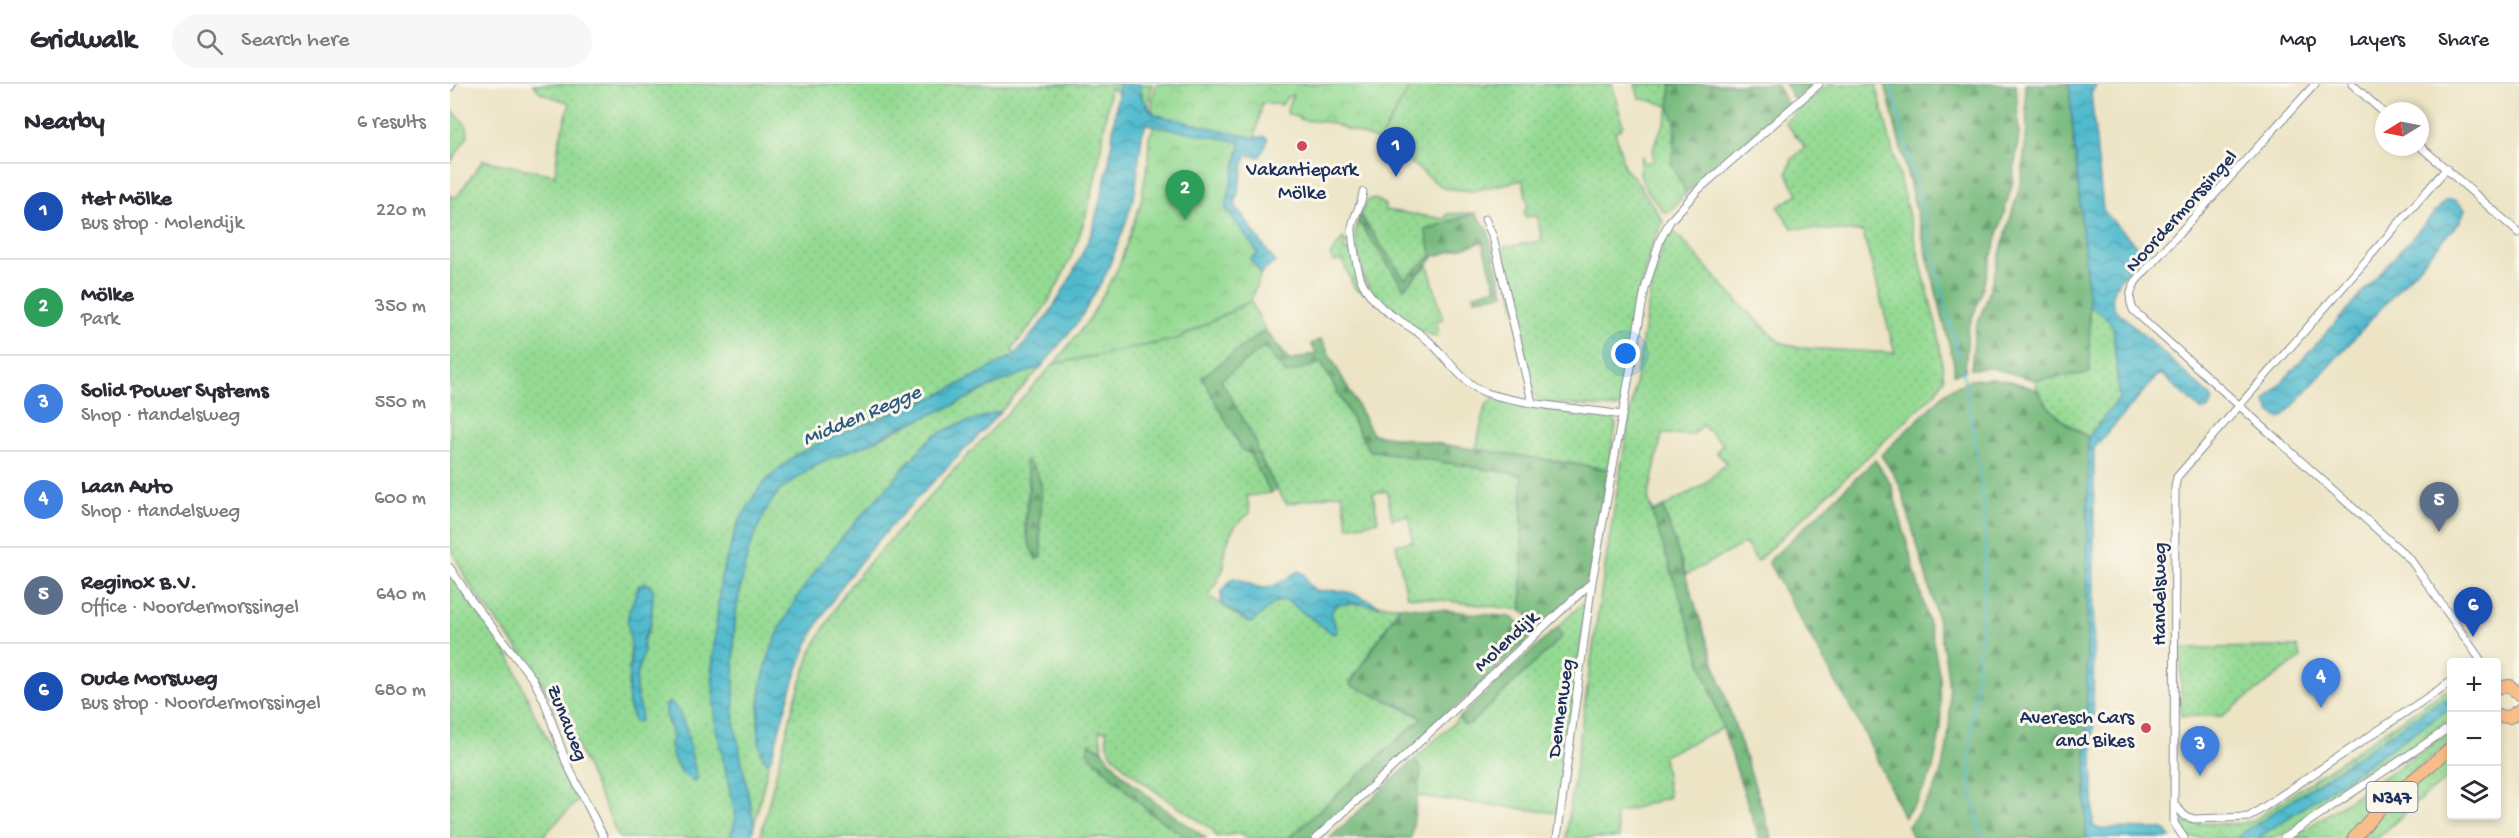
<!DOCTYPE html>
<html lang="en">
<head>
<meta charset="utf-8">
<style>
  :root { --surface:#fff; --page:#f7f7f7; --text:#2b2b33; --muted:#7c7c81; --line:#e1e1e2; --accent:#1a73e8 }
  body { margin:0; font-family:"Gochi Hand",sans-serif; background:var(--page); color:var(--text) }
  .controls { position:absolute; right:18px; bottom:18px; display:grid; overflow:hidden; border-radius:6px; box-shadow:0 3px 9px #0003 }
  .controls button { width:54px; height:54px; display:grid; place-items:center; padding:0; border:0; border-bottom:2px solid var(--line); background:var(--surface); color:var(--text); font:30px sans-serif }
  .compass { position:absolute; left:1925px; top:18px; width:54px; height:54px; border-radius:50%; background:var(--surface); box-shadow:0 3px 9px #0003; rotate:260deg }
  .you { position:absolute; left:1176px; top:270px; width:21px; height:21px; margin:-15px; border:4px solid #fff; border-radius:50%; background:#1a73e8; box-shadow:0 0 0 9px #1a73e833 }
  .badge { display:grid; place-items:center; width:39px; height:39px; border-radius:50%; background:var(--accent); color:#fff; font-size:20px; font-weight:700 }
  .pin { position:absolute; translate:-50% -50px; filter:drop-shadow(0 2px 3px #0008) }
  .pin::after { content:''; position:absolute; top:32px; width:21px; height:18px; background:inherit; clip-path:polygon(0 0,100% 0,50% 100%) }
  .list { margin:0; padding:0; list-style:none }
  h2 { display:flex; justify-content:space-between; align-items:center; height:78px; margin:0; padding:0 24px; font-size:26px }
  h2 small { font-size:20px; font-weight:400; color:var(--muted) }
  .list li { display:grid; grid-template-columns:39px 1fr auto; gap:18px; align-items:center; box-sizing:border-box; height:96px; padding:0 24px; border-top:2px solid var(--line) }
  .list b { display:block; font-size:22px; white-space:nowrap }
  .list p { margin:0; font-size:20px; white-space:nowrap; color:var(--muted) }
  .list em { font-size:20px; font-style:normal; color:var(--muted) }
  .icon { flex:none; width:33px; height:33px; fill:none; stroke:currentColor; stroke-width:2; stroke-linecap:round; stroke-linejoin:round }
  .map { position:relative; flex:none; width:2069px; height:754px; overflow:hidden }
  header { display:flex; align-items:center; gap:36px; box-sizing:border-box; height:84px; padding:0 30px; background:var(--surface); border-bottom:2px solid var(--line) }
  header strong { font-size:28px }
  nav { display:flex; gap:33px; margin-inline-start:auto; font-size:21px }
  .search { width:420px; height:54px; background:var(--page); display:flex; align-items:center; gap:15px; box-sizing:border-box; padding:0 21px; border-radius:33px; color:var(--muted); font-size:22px }
  main { display:flex }
  aside { flex:1; background:var(--surface) }
  .map>svg:first-child { display:block }
  .grass { fill:url(#grass-dots); stroke:#588478; stroke-width:1.5; fill-rule:evenodd }
  .forest { fill:url(#forest-firs); stroke:#49746e; stroke-width:1.5 }
  .park { fill:url(#park-crowns); stroke:#588478; stroke-width:1.5 }
  .water { fill:url(#water-waves); stroke:#367596; stroke-width:1.5 }
  .lines { fill:none; stroke-linecap:round; stroke-linejoin:round }
  .stream { stroke:#51bbce; stroke-width:2 }
  .minor-casing { stroke:#848a91; stroke-width:9 }
  .primary-casing { stroke:#848a91; stroke-width:14 }
  .minor { stroke:#fff; stroke-width:7 }
  .primary { stroke:#f8bd88; stroke-width:12 }
  .poi-dot { fill:#d1495b; stroke:#fbf7ec; stroke-width:2 }
  .labels { text-anchor:middle; stroke-width:6; stroke-linejoin:round; paint-order:stroke }
  .shield { fill:#fbf7ec; stroke:#5e6b89; stroke-width:1.5 }
  .shield-label { font-size:18px; font-weight:bold; fill:#1b2f5e }
  .poi-label { font-size:20px; fill:#1b2f5e; stroke:#fbf7ec }
  .street-label { font-size:20px; fill:#1b2f5e; stroke:#fbf7ec }
  .water-label { font-size:21px; font-style:italic; fill:#2b5980; stroke:#fbf7ec }
</style>
</head>
<body>
<header>
<strong>Gridwalk</strong>
<div class="search"><svg class="icon" aria-label="search" viewBox="0 0 24 24"><circle cx="10" cy="10" r="6"/><path d="M15 15l6 6"/></svg>Search here</div>
<nav><a>Map</a><a>Layers</a><a>Share</a></nav>
</header>
<main>
<aside>
<h2>Nearby<small>6 results</small></h2>
<ul class="list">
<li><span class="badge" style="background:#1a4fb4">1</span><div><b>Het Mölke</b><p>Bus stop · Molendijk</p></div><em>220 m</em></li>
<li><span class="badge" style="background:#2e9e5b">2</span><div><b>Mölke</b><p>Park</p></div><em>350 m</em></li>
<li><span class="badge" style="background:#3f7fe0">3</span><div><b>Solid Power Systems</b><p>Shop · Handelsweg</p></div><em>550 m</em></li>
<li><span class="badge" style="background:#3f7fe0">4</span><div><b>Laan Auto</b><p>Shop · Handelsweg</p></div><em>600 m</em></li>
<li><span class="badge" style="background:#5c6f8a">5</span><div><b>Reginox B.V.</b><p>Office · Noordermorssingel</p></div><em>640 m</em></li>
<li><span class="badge" style="background:#1a4fb4">6</span><div><b>Oude Morsweg</b><p>Bus stop · Noordermorssingel</p></div><em>680 m</em></li>
</ul>
</aside>
<div class="map">
<svg width="2069" height="754" viewBox="0 0 2069 754">
  <defs>
    <pattern id="grass-dots" width="8" height="8" patternUnits="userSpaceOnUse" patternTransform="scale(1.5)"><rect width="8" height="8" fill="#94da93"/><path d="M2 2h.1M6 6h.1" fill="none" stroke="#7fbb81" stroke-width="1.8" stroke-linecap="round"/></pattern>
    <pattern id="forest-firs" width="22" height="20" patternUnits="userSpaceOnUse" patternTransform="scale(1.5)"><rect width="22" height="20" fill="#77ba7d"/><path d="M5 1l3.5 6h-7zM16 11l3.5 6h-7z" fill="#61986a"/></pattern>
    <pattern id="park-crowns" width="20" height="18" patternUnits="userSpaceOnUse" patternTransform="scale(1.5)"><rect width="20" height="18" fill="#94da93"/><path d="M2 6a3 3 0 1 1 6 0M12 15a3 3 0 1 1 6 0" fill="none" stroke="#7fbb81"/></pattern>
    <pattern id="water-waves" width="16" height="10" patternUnits="userSpaceOnUse" patternTransform="scale(1.5)"><rect width="16" height="10" fill="#51bbce"/><path d="M0 5q4-4 8 0t8 0" fill="none" stroke="#4298aa"/></pattern>
  </defs>
  <rect width="100%" height="100%" fill="#fbf7ec"/>
  <filter id="ink" filterUnits="userSpaceOnUse"><feTurbulence type="fractalNoise" baseFrequency=".0167" numOctaves="2"/><feDisplacementMap in="SourceGraphic" scale="12" xChannelSelector="R" yChannelSelector="G"/><feConvolveMatrix kernelMatrix="1 2 1 2 8 2 1 2 1" color-interpolation-filters="sRGB"/></filter>
  <filter id="wash" filterUnits="userSpaceOnUse"><feTurbulence type="fractalNoise" baseFrequency=".008" numOctaves="4" result="noise"/><feDisplacementMap in="SourceGraphic" scale="24" xChannelSelector="R" yChannelSelector="G"/><feGaussianBlur stdDeviation="1.35" result="paint"/><feColorMatrix in="noise" values="0 0 0 0 0 0 0 0 0 0 0 0 0 0 0 0 0 1.4 0 .05"/><feComposite in="paint" operator="in"/></filter>
  <g filter="url(#wash)">
    <rect width="100%" height="100%" fill="#ece4c4"/>
    <path class="grass" d="M83 0H669V9L660 4C649 83 640 148 598 218 587 235 574 250 562 265L565 271 489 311 379 354 288 439 271 493 262 586 266 643 286 734 280 754H169L126 660 118 634 108 632C88 582 51 547 22 504 13 491 7 476 0 462V111L6 114 33 76 105 91 109 57 120 19 91 9ZM199 500 203 512 202 531 198 549 193 556 194 567 186 594V607L191 628H180L178 604 181 559 178 533 187 513ZM224 622 235 644 247 693 220 659 223 654 216 634Z
      M690 0H702L698 27 692 13Z
      M962 0H1162L1173 42 1170 43 1171 45 1165 47 1175 86 1184 93 1213 137 1200 166 1194 189 1170 322 1166 324 1096 319 1088 315 1082 308 1053 163 1092 157 1087 132 1075 133 1074 127 1078 122 1073 96 1021 107 993 104 953 73 948 76 942 67 929 57Z
      M1185 0H1221L1219 23 1225 36 1224 66 1230 96 1236 109 1218 129 1213 127C1199 109 1184 95 1192 72L1195 79 1204 77C1199 56 1217 44 1219 23L1213 20 1189 14Z
      M1379 0H1426L1488 249 1494 295 1486 308 1307 477 1295 459 1236 491 1213 423 1252 402 1277 379 1266 368 1273 360 1252 341 1242 351 1212 350 1198 414 1273 644 1213 672 1219 713 1165 730 1169 754H1116C1136 607 1157 459 1183 313 1192 263 1199 189 1221 144L1292 222 1330 258 1349 264 1445 269 1413 148 1342 144 1328 123 1348 110 1337 90 1342 75 1355 63 1335 38Z
      M0 24 17 42 18 52 0 79Z
      M923 114 935 121V126L995 135 997 130 1025 129 975 146 982 171 955 196 910 131 917 117Z
      M908 137 954 203 978 181 993 235 986 237 988 248 986 253C959 242 925 224 915 196 911 187 910 177 908 168 906 157 903 148 908 137Z
      M893 154 897 159 893 165 896 168 901 163 916 209 905 205 892 176 884 178 880 171Z
      M801 217 815 246 752 293 792 366 799 369 821 409 797 412 800 429 785 442 780 451 774 468V484L759 512 797 538C813 536 818 516 836 516L883 550 887 548 881 527 886 521C901 517 932 522 950 522L900 598 972 634 839 754H795L792 749 766 753 762 745C742 732 662 682 657 661 656 657 657 651 657 647L649 646 653 667 640 659 637 668 700 729 737 754H310L344 619 361 568 370 551 395 508 413 486 498 392 604 280 727 255ZM575 379 591 400 590 448 592 471C587 465 579 459 577 452 570 427 585 404 575 379Z
      M1639 221 1657 234 1663 243 1669 315 1638 353C1616 339 1590 323 1585 296L1639 289Z
      M814 263 836 289 871 279 919 366 1072 391V526L957 512 946 461 963 457 958 431 942 435 937 407 923 409 928 437 898 443 892 409 837 420 827 406 770 296Z
      M592 282 551 327 485 351 367 485C333 535 302 591 309 653 310 662 310 673 319 678L304 742C300 706 286 672 284 636 280 572 283 459 328 409 346 388 376 374 401 365 410 362 419 360 427 356 451 343 476 333 501 322 531 308 560 292 592 282Z
      M1043 314 1163 333 1166 341 1158 385 1026 365 1035 322Z
      M0 489 61 575 83 627 129 715 91 754H0Z
      M1132 520H1137L1107 729 967 712 971 686 964 676 1009 634 1015 641 1110 547 1108 543Z
      M1847 563 1851 574 1772 632H1731V564Z
      M1997 607 2001 610V634L1827 754H1808L2000 624 1997 616 1992 615 1786 754H1737L1730 742 1732 739 1788 740 1804 736 1993 608Z
      M2001 648V656L1927 719 1896 754H1842Z
      M2001 673V692L1968 717 1928 754H1908C1936 723 1967 695 2001 673Z"/>
    <path class="forest" d="M1221 0H1326L1338 21 1236 109 1221 79 1226 54 1225 36 1219 23Z
      M1335 0H1363L1344 16Z
      M1435 0H1566L1569 51 1562 101 1530 213 1518 245 1515 287 1504 290V280Z
      M1575 0H1619L1639 221 1640 289 1585 296 1542 284 1521 285 1525 246 1537 215 1571 98 1577 45Z
      M1025 129 1037 144 1054 210 1025 215 1024 210 1046 204 1032 158 985 172 954 204 908 137 910 131 955 195 982 171 975 146Z
      M815 246 840 277 866 269 861 260 871 255 923 350 1158 385 1142 488 1136 498 1091 543 1072 526V391L919 366 872 279 836 290 814 263 771 296 807 360 806 366 827 406 821 409 799 369 792 366 752 293Z
      M1541 294 1561 297 1587 306 1597 321 1615 339 1638 353 1636 754H1463L1458 742C1468 730 1479 716 1486 701 1523 616 1476 499 1454 414L1449 399 1431 371 1500 305 1521 296Z
      M576 376C600 395 589 422 590 447 590 455 591 463 592 471L591 474 586 475C564 437 589 412 575 379Z
      M1425 376 1441 400 1481 547 1490 594 1491 644 1482 689 1467 717 1454 733 1414 648 1318 478Z
      M1200 422 1204 428 1213 423 1322 754H1309Z
      M950 522 1061 533 1083 551 864 754H839L972 634 958 625 900 601Z
      M1108 543 1112 553 1020 640 1015 641 1009 634Z
      M640 659 653 667 673 691 704 717 756 754H737L700 729 637 668Z
      M964 676 971 686 961 754H880Z"/>
    <path class="park" d="M706 0H962L929 57 878 38 853 36 837 29 838 21 843 11 837 13 832 21 812 19 805 54 792 51 776 124 808 169 801 175 811 189 801 217 727 255 604 280 640 234 669 182 690 121 698 79 699 53 703 45 704 27 701 26Z"/>
    <path class="water" d="M669 0H690L692 14 703 30 804 54 814 52 818 56 810 73 796 71 785 121 825 178 811 189 800 175 808 169 776 124 791 58 696 40 692 51 685 109 674 144 656 190 630 235 592 282 543 301 502 322 441 347 425 357 369 379 328 408 315 428 298 467 286 527 284 551V636L304 742 301 754H280L286 734 266 643 262 586 271 493 288 439 310 403 327 386 346 371 379 354 489 311 565 271 599 230 621 193 642 148 659 80Z
      M1619 0H1647L1641 9 1653 126 1686 161C1691 188 1654 195 1664 224L1761 313 1763 318 1758 325 1751 326 1712 291H1708L1644 364 1643 742 1647 744 1711 745 1716 747 1721 754H1636L1638 353 1669 315 1663 243 1657 234 1639 221Z
      M1996 116H2005L2015 125 2011 136 1832 334 1830 335 1820 328 1815 317Z
      M551 327C489 396 415 457 369 538 346 579 335 627 322 672L319 678 314 676C308 662 308 645 309 631 309 539 382 464 439 401 451 389 473 358 486 351 503 340 531 334 551 327Z
      M848 487 854 490 858 500 866 507C897 505 903 508 930 522L901 519 886 521C877 528 884 539 887 548L883 550 836 516 827 517 801 539 771 520V508L783 494C790 494 795 498 802 501 819 510 833 496 848 487Z
      M195 498 203 505 201 540 193 555 194 567 186 594V607L191 628 190 637 187 638 184 637C173 612 182 587 181 562 181 552 176 543 178 533 179 523 186 513 188 502Z
      M1992 615 1997 616 2000 624 1808 754H1786Z
      M220 618C240 634 239 670 247 693L246 697C228 692 222 676 220 659L223 654C222 642 214 633 216 621Z"/>
    <g class="lines">
      <path class="stream" d="M1441 0 1509 275
        M1512 284C1523 346 1536 410 1535 474 1534 516 1530 559 1526 601 1520 656 1514 700 1533 754"/>
    </g>
  </g>
  <g filter="url(#ink)">
    <g class="lines">
      <g class="minor-casing">
        <path id="minor" d="M1865 0 1686 197C1680 208 1678 216 1684 227L1960 475 2032 578
          M1902 0 1934 29
          M0 3 2 0
          M1970 62 2069 149
          M913 108C912 122 901 135 902 147 903 160 907 189 913 200 933 235 956 235 982 260 1000 277 1015 303 1040 310 1082 322 1129 324 1172 331
          M1035 135 1043 153 1082 318
          M0 484 21 516 83 595 94 616 116 678 154 754
          M1724 720 1735 732 1744 735 1799 733 2002 597
          M866 754 1142 498
          M1107 754 1142 498 1195 205 1210 156 1220 137 1249 105 1369 0
          M1734 754 1724 739 1725 403 1727 393 1997 84
          M1834 754 2002 642"/>
      </g>
      <g class="primary-casing">
        <path id="primary" d="M2046 604 2060 602 2069 610
          M2046 632 2060 633 2069 626
          M1904 754 1932 722 2002 663"/>
      </g>
      <use href="#minor" class="minor"/>
      <use href="#primary" class="primary"/>
    </g>
  </g>
  <g class="poi-dot">
    <circle cx="852" cy="62" r="6"/>
    <circle cx="1696" cy="644" r="6"/>
  </g>
  <g class="labels">
    <rect class="shield" x="1916.5" y="698" width="51" height="30" rx="4.5"/>
    <g class="shield-label">
      <text x="1942" y="719">N347</text>
    </g>
    <g class="poi-label">
      <text x="852" y="91">Vakantiepark<tspan x="852" dy="23">Mölke</tspan></text>
      <text x="1684" y="639" text-anchor="end">Averesch Cars<tspan x="1684" dy="23">and Bikes</tspan></text>
    </g>
    <g class="street-label">
      <text transform="translate(1730 126) rotate(-48)" y="7">Noordermorssingel</text>
      <text transform="translate(1708 510) rotate(-90)" y="7">Handelsweg</text>
      <text transform="translate(1055 556) rotate(-43)" y="7">Molendijk</text>
      <text transform="translate(1109 624) rotate(-82)" y="7">Dennenweg</text>
      <text transform="translate(119 638) rotate(68)" y="7">Zunaweg</text>
    </g>
    <g class="water-label">
      <text transform="translate(411 330) rotate(-23)" y="7">Midden Regge</text>
    </g>
  </g>
</svg>
<div class="controls">
<button>+</button>
<button>−</button>
<button><svg class="icon" aria-label="layers" viewBox="0 0 24 24"><path d="M12 4l9 5-9 5-9-5zM3 14l9 5 9-5"/></svg></button>
</div>
<svg class="compass" viewBox="-18 -18 36 36"><path d="M0-13l5 13h-10z" fill="#e53935"/><path d="M0 13l5-13h-10z" fill="#7c7c81"/></svg>
<div class="you"></div>
<div class="pin badge" style="left:946px;top:93px;background:#1a4fb4">1</div>
<div class="pin badge" style="left:735px;top:136px;background:#2e9e5b">2</div>
<div class="pin badge" style="left:1750px;top:692px;background:#3f7fe0">3</div>
<div class="pin badge" style="left:1871px;top:624px;background:#3f7fe0">4</div>
<div class="pin badge" style="left:1989px;top:448px;background:#5c6f8a">5</div>
<div class="pin badge" style="left:2023px;top:553px;background:#1a4fb4">6</div>
</div>
</main>
</body>
</html>
